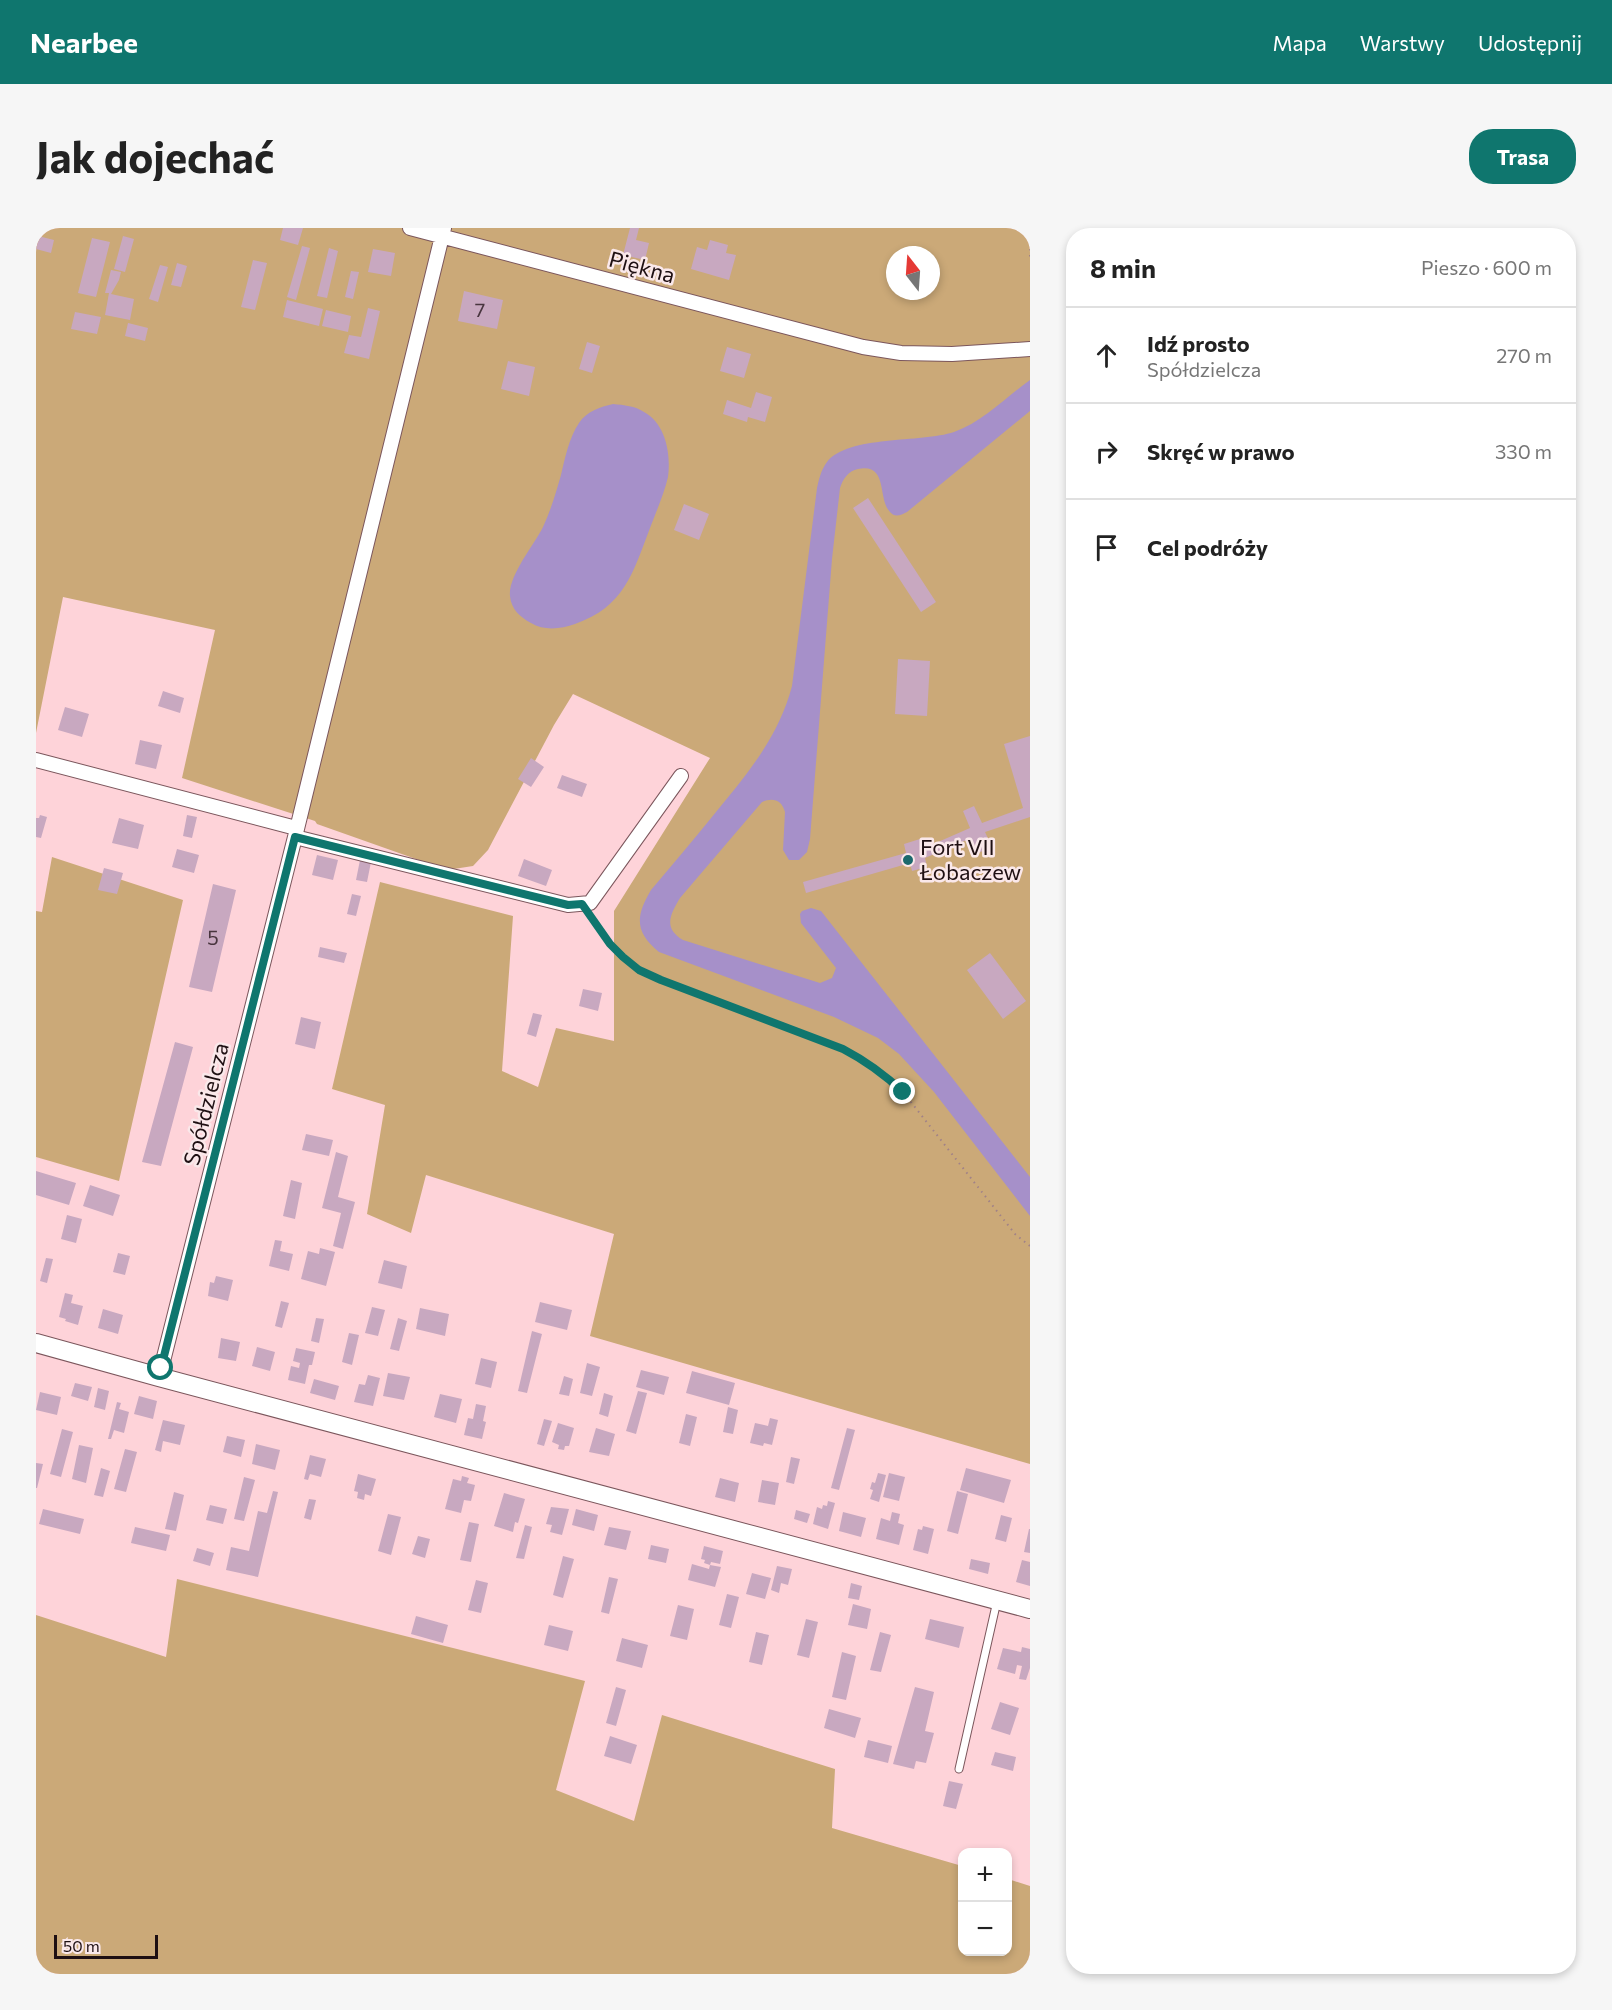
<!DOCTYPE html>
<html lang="pl">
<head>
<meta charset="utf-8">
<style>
  :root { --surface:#fff; --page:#f6f6f6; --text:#222; --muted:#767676; --line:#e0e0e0; --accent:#0f766e }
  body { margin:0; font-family:Commissioner,sans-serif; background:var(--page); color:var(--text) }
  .controls { position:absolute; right:18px; bottom:18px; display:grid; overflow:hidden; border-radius:12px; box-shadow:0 3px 9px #0003 }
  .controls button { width:54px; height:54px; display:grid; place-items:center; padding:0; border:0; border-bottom:2px solid var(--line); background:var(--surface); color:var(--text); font:30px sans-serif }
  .compass { position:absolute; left:850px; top:18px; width:54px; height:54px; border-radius:50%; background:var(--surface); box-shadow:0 3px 9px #0003; rotate:343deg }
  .scale { position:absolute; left:18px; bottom:15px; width:104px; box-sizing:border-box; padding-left:6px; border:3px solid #1e0f12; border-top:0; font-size:16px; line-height:21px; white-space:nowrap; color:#1e0f12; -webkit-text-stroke:4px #fae8ea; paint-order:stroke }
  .stop { position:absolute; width:18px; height:18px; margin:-14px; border:4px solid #0f766e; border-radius:50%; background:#fff }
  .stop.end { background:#0f766e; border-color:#fff; box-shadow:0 2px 6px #0008 }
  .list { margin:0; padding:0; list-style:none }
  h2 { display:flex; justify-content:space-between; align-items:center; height:78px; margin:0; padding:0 24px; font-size:26px }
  h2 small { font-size:20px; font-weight:400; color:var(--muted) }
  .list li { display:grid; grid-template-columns:39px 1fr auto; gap:18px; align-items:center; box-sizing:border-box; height:96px; padding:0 24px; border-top:2px solid var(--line) }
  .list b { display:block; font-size:22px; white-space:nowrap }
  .list p { margin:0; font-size:20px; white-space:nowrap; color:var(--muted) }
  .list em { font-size:20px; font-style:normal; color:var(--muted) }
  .icon { flex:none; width:33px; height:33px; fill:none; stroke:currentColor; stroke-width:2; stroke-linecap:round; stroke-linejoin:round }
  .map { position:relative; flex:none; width:994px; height:1746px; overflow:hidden; border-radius:24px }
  header { display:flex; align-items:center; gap:36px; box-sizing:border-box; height:84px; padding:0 30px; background:var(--accent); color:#fff }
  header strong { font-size:28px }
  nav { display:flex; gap:33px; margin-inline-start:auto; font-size:21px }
  .intro { display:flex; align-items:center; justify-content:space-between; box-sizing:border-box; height:144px; padding:0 36px }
  h1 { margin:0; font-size:42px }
  .button { padding:15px 27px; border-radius:24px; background:var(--accent); color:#fff; font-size:21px; font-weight:700 }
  main { display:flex; gap:36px; padding:0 36px }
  aside { flex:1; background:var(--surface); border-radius:24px; box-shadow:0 3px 9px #0003 }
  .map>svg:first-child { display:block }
  .green { fill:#cba978; fill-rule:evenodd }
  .water { fill:#a690c9 }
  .building { fill:#c8a8c0 }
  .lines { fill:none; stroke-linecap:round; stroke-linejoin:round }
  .lane-casing { stroke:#7b565c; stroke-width:9 }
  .street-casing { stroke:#7b565c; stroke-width:16 }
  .secondary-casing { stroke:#7b565c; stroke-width:20 }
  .path { stroke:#a18287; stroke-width:2; stroke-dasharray:1.5 4.5; stroke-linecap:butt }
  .lane { stroke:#fff; stroke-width:7 }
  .street { stroke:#fff; stroke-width:14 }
  .secondary { stroke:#fff; stroke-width:18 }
  .route { stroke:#0f766e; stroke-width:8 }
  .poi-dot { fill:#1b696d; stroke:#fae8ea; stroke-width:2 }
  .labels { text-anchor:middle; stroke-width:5; stroke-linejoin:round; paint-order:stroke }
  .number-label { font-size:20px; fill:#48353e }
  .street-label { font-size:22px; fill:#1e0f12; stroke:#fae8ea }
  .poi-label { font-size:22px; fill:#1e0f12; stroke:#fae8ea; text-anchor:start }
</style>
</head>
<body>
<header>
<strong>Nearbee</strong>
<nav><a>Mapa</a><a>Warstwy</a><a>Udostępnij</a></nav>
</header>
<div class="intro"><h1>Jak dojechać</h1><a class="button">Trasa</a></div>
<main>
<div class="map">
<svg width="994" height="1746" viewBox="0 0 994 1746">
  <rect width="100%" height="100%" fill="#fed3d9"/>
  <path class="green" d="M0 0H994V1236L554 1108 578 1006 390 947 375 1005 331 986 349 877 296 861 344 654 477 688 466 843 502 859 520 800 578 813V683L674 530 537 466 518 497 452 622 437 638 411 642 281 596 279 593 146 550 179 402 27 369 0 505ZM859 27H895V63H859Z
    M16 629 147 672 83 953 0 929V683L6 684Z
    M141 1351 549 1453 520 1562 598 1593 626 1487 799 1541 796 1600 926 1638 927 1724H972V1651L994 1658V1746H0V1387L130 1429Z"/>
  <path class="water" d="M994 152V183L871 284C865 287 859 290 854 284 841 271 853 235 822 241 812 243 807 251 804 260L796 331 774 611 771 624 763 632H753L747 622 749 584C746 572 737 569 726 574L644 670C634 687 627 700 647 712L784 755 796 750 800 740 765 695 764 686 766 683 775 680 785 683 994 949V988L898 864 863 826 842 810 798 789 623 724C599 704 599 689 615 662 637 636 659 610 680 584 712 545 743 508 756 458L781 260C783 251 785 242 791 234 812 207 885 215 918 204 947 194 970 169 994 152Z
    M577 176C588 177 599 178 608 184 630 196 635 226 632 249 628 266 620 284 614 300 597 345 588 379 539 396 525 401 508 403 495 395 484 389 475 381 474 368 472 348 498 317 507 299 515 282 520 264 525 247 529 230 533 210 543 195 551 183 564 179 577 176Z"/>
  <path class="building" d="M247 0H267L262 17 244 12Z
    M594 0H603L600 12 613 15 609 32 587 27Z
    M2 8 18 12 15 25 0 21Z
    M87 8 98 11 89 44 78 41Z
    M56 10 74 14 60 69 42 65Z
    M674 12 692 17 690 25 700 27 693 52 655 41 661 19 671 22Z
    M266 18 274 20 260 72 251 69Z
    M293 20 302 23 291 70 281 68Z
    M337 21 359 25 355 48 332 44Z
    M217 32 231 35 219 82 205 79Z
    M141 35 151 38 145 59 135 57Z
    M124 37 132 39 122 74 113 71Z
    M75 42 85 44 83 52 75 66 98 71 94 92 69 87 73 65H69Z
    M315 43 323 44 317 71 309 69Z
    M428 63 467 72 461 101 422 93Z
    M251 72 287 81 283 98 247 89Z
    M332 80 344 83 333 131 308 125 313 107 325 109Z
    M290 82 315 88 312 104 286 98Z
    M39 84 65 89 61 106 35 101Z
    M92 95 112 100 109 113 89 108Z
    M551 114 564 118 556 145 543 141Z
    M691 119 715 126 708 150 684 143Z
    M472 133 499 139 493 168 465 161Z
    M720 164 736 169 729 194 712 189 711 194 687 186 691 172 715 180Z
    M832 270 900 374 885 384 817 280Z
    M648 276 673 286 663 312 638 302Z
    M862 431 894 433 891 488 859 486Z
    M127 463 148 470 144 485 122 478Z
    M29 479 53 486 46 509 22 502Z
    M994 508V589L949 604 956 619 942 625 935 610 889 630 891 639 876 643 874 635 770 665 767 654 870 625 868 616 884 611 886 621 934 600 927 583 938 578 946 595 987 580 968 516Z
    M104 512 126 517 120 541 99 536Z
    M495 530 508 539 495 559 482 551Z
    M526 547 551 556 546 569 521 560Z
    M4 587 11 589 5 610 0 609V590H3Z
    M151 587 161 589 156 610 147 608Z
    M83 590 108 597 102 621 76 615Z
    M141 621 163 627 158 645 136 639Z
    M281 627 302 632 297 652 276 647Z
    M488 631 516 642 510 658 482 648Z
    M324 632 335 634 331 654 320 652Z
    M68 640 87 645 81 666 62 662Z
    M177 656 200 662 176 764 153 759Z
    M316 666 325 668 320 688 311 686Z
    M284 719 311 725 308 735 282 729Z
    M954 725 990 773 967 791 931 742Z
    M547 761 566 765 562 783 543 778Z
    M497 785 506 787 500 809 491 806Z
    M265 789 285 794 279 821 259 816Z
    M139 814 157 819 125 938 106 934Z
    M270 906 297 912 293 928 266 922Z
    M300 924 312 928 302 969 319 974 307 1021 297 1018 305 985 286 980Z
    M0 943 40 955 33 977 0 967Z
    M255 952 266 955 259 991 247 988Z
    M54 957 84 967 77 988 47 978Z
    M31 987 46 991 40 1015 25 1011Z
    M239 1012 246 1013 244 1023 257 1026 253 1043 233 1038Z
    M284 1020 299 1024 290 1058 265 1051 272 1023 283 1026Z
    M82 1025 94 1028 89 1047 77 1044Z
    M10 1030 17 1031 11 1055 4 1053Z
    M348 1032 371 1038 366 1061 342 1055Z
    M180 1048 197 1052 192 1073 172 1068 174 1054 178 1055Z
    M29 1065 37 1067 35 1075 47 1078 42 1097 29 1093 30 1091 23 1089Z
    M245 1073 253 1075 246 1100 239 1098Z
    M504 1074 536 1082 531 1102 499 1094Z
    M336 1079 349 1082 342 1108 329 1105Z
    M384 1080 413 1086 409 1108 380 1101Z
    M67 1081 87 1087 82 1106 62 1100Z
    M280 1090 288 1091 283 1115 275 1113Z
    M362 1090 371 1093 363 1123 354 1121Z
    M496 1103 506 1106 491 1165 482 1163Z
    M313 1105 323 1107 316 1137 306 1134Z
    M185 1110 204 1114 200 1133 182 1130Z
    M221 1119 239 1124 234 1143 216 1138Z
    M260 1120 279 1124 276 1137H273L269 1156 252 1152 255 1138 263 1140 264 1135 257 1133Z
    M445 1130 461 1134 455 1160 439 1156Z
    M551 1135 564 1139 556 1168 544 1165Z
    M605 1142 633 1149 628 1167 600 1159Z
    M656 1143 699 1155 693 1177 650 1165Z
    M352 1145 374 1149 368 1172 347 1168Z
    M332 1147 344 1150 337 1178 318 1174 323 1156 329 1157Z
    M528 1148 537 1151 533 1168 523 1166Z
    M278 1151 303 1158 299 1172 274 1165Z
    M39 1155 56 1159 52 1173 35 1168Z
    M62 1160 73 1163 69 1182 58 1179Z
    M602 1163 611 1165 600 1206 590 1203Z
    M4 1164 25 1169 21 1187 0 1182Z
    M568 1165 577 1168 572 1189 563 1186Z
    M404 1166 426 1171 420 1195 398 1189Z
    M103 1168 121 1173 117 1191 98 1186Z
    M81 1174 85 1175 83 1181 93 1184 88 1205 78 1202 75 1211H72Z
    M440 1176 450 1178 447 1193 450 1194 446 1211 428 1207 432 1190 437 1191Z
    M692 1179 702 1182 697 1206 687 1204Z
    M650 1186 661 1189 654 1218 643 1215Z
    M734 1190 742 1192 736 1217 728 1215 727 1218 714 1215 719 1195 732 1198Z
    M508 1191 516 1193 508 1218 501 1216Z
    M127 1192 149 1197 144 1217 127 1213 125 1224 119 1222Z
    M522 1195 538 1200 533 1218H529L528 1222 522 1221 523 1217 516 1214Z
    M560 1200 579 1206 573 1228 553 1224Z
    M811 1200 819 1202 803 1262 795 1260Z
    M26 1201 37 1204 25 1249 14 1246Z
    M191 1208 209 1212 205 1229 187 1224Z
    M220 1216 244 1222 239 1242 216 1236Z
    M43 1217 57 1220 50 1255 36 1251Z
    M89 1221 101 1224 90 1264 78 1261Z
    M274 1227 290 1231 285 1249 274 1246 272 1252 268 1251Z
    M755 1229 764 1231 758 1256 750 1254Z
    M0 1235 7 1236 1 1260H0Z
    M65 1240 74 1243 67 1269 58 1267Z
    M930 1240 975 1252 968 1275 924 1262Z
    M842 1245 850 1247 843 1274 834 1271 837 1262 834 1261 836 1254 839 1255Z
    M853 1245 869 1249 863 1273 847 1269Z
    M322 1246 340 1251 335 1268 329 1266 328 1272 321 1270 322 1264 318 1263Z
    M426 1248 433 1250 431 1255 439 1257 435 1273 428 1272 425 1285 409 1281 417 1251 425 1253Z
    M208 1249 219 1252 208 1293 198 1291Z
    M684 1250 703 1255 699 1274 679 1269Z
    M726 1252 743 1255 739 1277 722 1274Z
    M237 1263 242 1264 222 1349 190 1342 195 1319 213 1323 222 1283 231 1285Z
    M921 1263 932 1266 922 1306 911 1303Z
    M138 1264 148 1267 140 1303 129 1301Z
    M468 1265 489 1271 482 1295 479 1294 477 1304 458 1298Z
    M273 1271 280 1272 275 1292 268 1290Z
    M792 1273 799 1275 792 1301 777 1296 781 1279 786 1281 787 1277 791 1278Z
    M174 1277 191 1281 187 1296 170 1292Z
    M515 1279 533 1281 526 1307 514 1304 516 1297 510 1296Z
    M7 1281 48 1291 44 1306 3 1296Z
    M540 1281 562 1287 558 1303 536 1297Z
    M760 1282 774 1286 771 1295 758 1291Z
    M807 1284 830 1290 825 1309 803 1303Z
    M856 1284 864 1286 862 1295 868 1297 863 1317 840 1311 845 1290 854 1293Z
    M352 1286 365 1289 355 1327 342 1323Z
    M965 1287 976 1290 970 1314 959 1311Z
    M433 1294 443 1296 435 1334 424 1332Z
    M489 1297 496 1299 488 1331 480 1330Z
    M887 1298 898 1301 892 1326 877 1322 882 1301 886 1302Z
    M99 1299 134 1307 130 1323 95 1315Z
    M573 1299 595 1303 590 1322 568 1317Z
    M993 1301H994V1325L988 1324Z
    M382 1308 394 1311 389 1330 376 1326Z
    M615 1317 633 1321 630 1335 612 1331Z
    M668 1318 687 1323 684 1336 675 1334 674 1337 668 1335 669 1332 665 1331Z
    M161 1320 178 1325 174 1338 157 1333Z
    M527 1328 538 1331 527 1370 517 1367Z
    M935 1331 954 1335 952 1346 933 1341Z
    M986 1332 994 1334V1358L980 1354Z
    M656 1336 673 1341 674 1337 685 1339 679 1359 652 1352Z
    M741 1338 756 1341 752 1357 745 1355 743 1365 735 1362Z
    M716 1345 735 1350 729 1371 710 1366Z
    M573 1349 582 1351 573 1386 565 1384Z
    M440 1352 452 1355 445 1385 432 1382Z
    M815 1355 826 1358 823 1372 812 1370Z
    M691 1366 703 1369 695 1400 683 1397Z
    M817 1376 835 1381 831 1401 812 1397Z
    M642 1377 658 1381 651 1412 634 1408Z
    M380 1388 412 1397 407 1415 375 1406Z
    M770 1391 782 1394 773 1430 761 1427Z
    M894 1391 928 1399 923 1420 889 1411Z
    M513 1397 537 1403 532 1423 508 1417Z
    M720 1404 733 1407 726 1437 713 1434Z
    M844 1404 855 1407 845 1444 834 1442Z
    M586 1410 612 1417 606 1440 580 1433Z
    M986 1419 994 1421V1440L990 1452 983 1451 986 1438 981 1437 979 1446 961 1441 967 1420 985 1424Z
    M806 1424 820 1428 810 1472 796 1469Z
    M580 1459 590 1462 580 1498 570 1495Z
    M879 1459 898 1464 889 1503 898 1505 890 1535 880 1533 878 1541 857 1536Z
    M964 1474 983 1480 974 1507 955 1501Z
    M793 1481 825 1490 819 1510 788 1500Z
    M574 1508 601 1517 595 1536 568 1528Z
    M832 1512 856 1518 852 1535 828 1529Z
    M959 1524 980 1529 977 1543 955 1537Z
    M913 1553 927 1556 920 1581 907 1578Z"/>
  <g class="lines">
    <g class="lane-casing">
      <path id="lane" d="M923 1541 961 1373"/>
    </g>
    <g class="street-casing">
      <path id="street" d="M374 0 827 119 865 125 916 126 994 121
        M0 532 260 600
        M259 609 532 677 554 675 645 548
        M123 1149 259 609 408 0"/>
    </g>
    <g class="secondary-casing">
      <path id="secondary" d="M0 1115 123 1149 994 1381"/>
    </g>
    <path class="path" d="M994 21V31
      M555 688C577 721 587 735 625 752L807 821 829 833 848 846 867 864 979 1006 994 1018"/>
    <use href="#lane" class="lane"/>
    <use href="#street" class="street"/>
    <use href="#secondary" class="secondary"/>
  </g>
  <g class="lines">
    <path class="route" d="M125 1140 259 609 532 677 546 676 574 716 587 729 603 742 625 752 807 821C830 833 848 846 867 864"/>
  </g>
  <circle class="poi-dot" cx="872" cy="632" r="6"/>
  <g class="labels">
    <g class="number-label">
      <text x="444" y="89">7</text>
      <text x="177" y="717">5</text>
    </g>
    <g class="street-label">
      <text transform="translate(606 39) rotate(15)" y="8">Piękna</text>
      <text transform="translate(170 876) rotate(-76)" y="8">Spółdzielcza</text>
    </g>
    <g class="poi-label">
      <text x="884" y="627">Fort VII<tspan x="884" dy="25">Łobaczew</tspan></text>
    </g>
  </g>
</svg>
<div class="controls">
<button>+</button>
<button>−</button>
</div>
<svg class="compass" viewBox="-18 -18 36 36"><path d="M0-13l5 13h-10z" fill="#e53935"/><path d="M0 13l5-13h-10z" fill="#767676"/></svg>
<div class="scale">50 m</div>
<div class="stop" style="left:125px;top:1140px"></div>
<div class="stop end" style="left:867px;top:864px"></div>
</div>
<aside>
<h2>8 min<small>Pieszo · 600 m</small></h2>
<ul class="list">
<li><svg class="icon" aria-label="ahead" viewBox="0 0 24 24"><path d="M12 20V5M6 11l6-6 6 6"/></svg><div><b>Idź prosto</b><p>Spółdzielcza</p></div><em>270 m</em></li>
<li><svg class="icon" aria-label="right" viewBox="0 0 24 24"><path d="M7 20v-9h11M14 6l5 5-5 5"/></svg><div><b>Skręć w prawo</b></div><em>330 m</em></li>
<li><svg class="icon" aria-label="arrive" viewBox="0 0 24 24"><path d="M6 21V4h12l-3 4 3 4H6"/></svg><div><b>Cel podróży</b></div></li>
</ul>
</aside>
</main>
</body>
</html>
